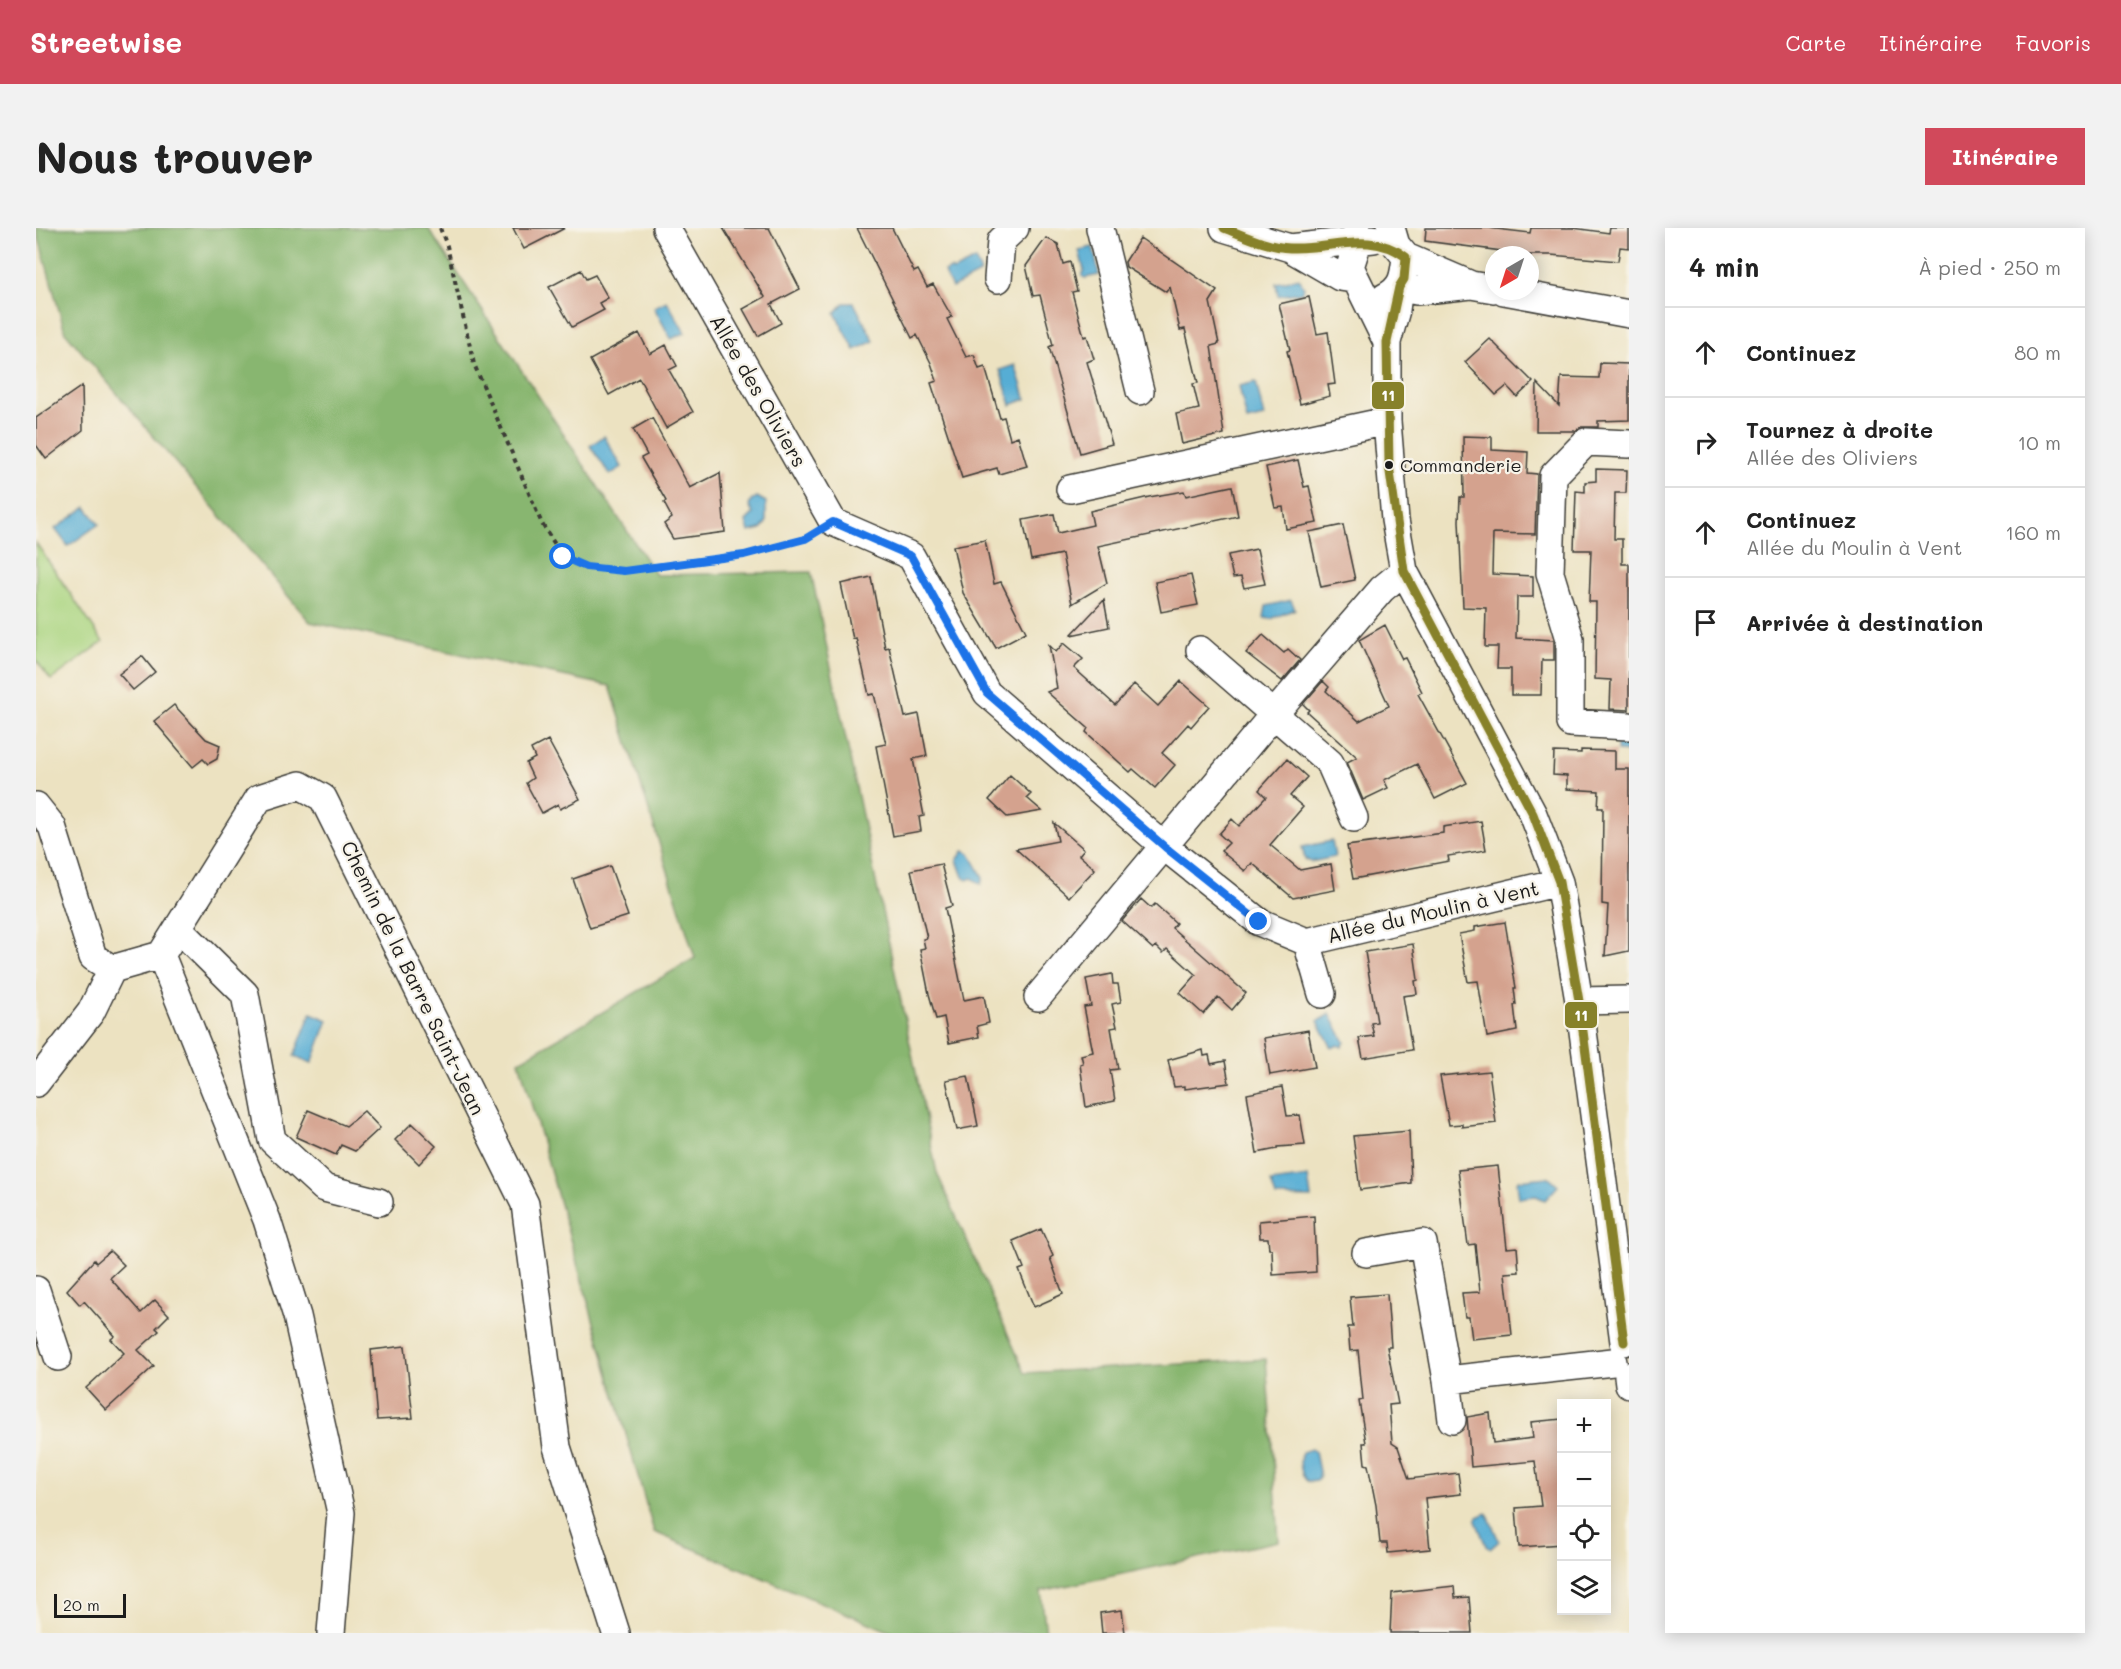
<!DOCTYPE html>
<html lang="fr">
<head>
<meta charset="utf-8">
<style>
  :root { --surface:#fff; --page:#f2f2f2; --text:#222; --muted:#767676; --line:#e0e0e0; --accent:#d1495b }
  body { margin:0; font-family:Mali,sans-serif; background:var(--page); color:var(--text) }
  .controls { position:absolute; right:18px; bottom:18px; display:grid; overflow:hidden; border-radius:0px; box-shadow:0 3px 15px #0003 }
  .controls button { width:54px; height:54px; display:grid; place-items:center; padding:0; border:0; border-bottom:2px solid var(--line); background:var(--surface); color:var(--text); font:30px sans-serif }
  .compass { position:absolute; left:1449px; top:18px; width:54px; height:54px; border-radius:50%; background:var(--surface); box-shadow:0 3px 15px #0003; rotate:219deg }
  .scale { position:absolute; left:18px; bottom:15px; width:72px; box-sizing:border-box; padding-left:6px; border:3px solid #1c1c1c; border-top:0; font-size:16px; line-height:21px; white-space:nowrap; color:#1c1c1c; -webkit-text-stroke:4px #f7f3e8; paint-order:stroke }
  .stop { position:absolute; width:18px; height:18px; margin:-14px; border:4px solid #1a73e8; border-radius:50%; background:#fff }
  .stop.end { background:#1a73e8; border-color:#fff; box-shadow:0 2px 6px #0008 }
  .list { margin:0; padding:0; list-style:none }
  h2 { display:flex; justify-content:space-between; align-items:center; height:78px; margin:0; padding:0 24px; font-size:26px }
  h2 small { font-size:20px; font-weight:400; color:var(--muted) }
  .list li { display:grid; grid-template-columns:39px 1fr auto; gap:18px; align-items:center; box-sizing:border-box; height:90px; padding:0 24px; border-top:2px solid var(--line) }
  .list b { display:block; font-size:22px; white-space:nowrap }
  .list p { margin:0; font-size:20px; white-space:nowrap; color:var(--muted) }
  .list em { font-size:20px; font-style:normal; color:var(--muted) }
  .icon { flex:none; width:33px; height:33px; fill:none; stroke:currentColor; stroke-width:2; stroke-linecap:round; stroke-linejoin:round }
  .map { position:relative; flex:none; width:1593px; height:1405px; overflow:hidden; border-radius:0px }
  header { display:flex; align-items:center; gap:36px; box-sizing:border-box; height:84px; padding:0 30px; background:var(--accent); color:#fff }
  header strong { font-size:28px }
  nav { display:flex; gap:33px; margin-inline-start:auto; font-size:21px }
  .intro { display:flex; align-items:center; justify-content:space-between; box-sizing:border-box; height:144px; padding:0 36px }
  h1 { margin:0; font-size:42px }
  .button { padding:15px 27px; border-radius:0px; background:var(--accent); color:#fff; font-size:21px; font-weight:700 }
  main { display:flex; gap:36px; padding:0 36px }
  aside { flex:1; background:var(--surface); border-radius:0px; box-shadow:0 3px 15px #0003 }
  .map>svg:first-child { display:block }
  .green { fill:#abd581; stroke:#64784e; stroke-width:1.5 }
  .forest { fill:#88b66f; stroke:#526946; stroke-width:1.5 }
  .water { fill:#57add4; stroke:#3a6478; stroke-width:1.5 }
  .building { fill:#d4a28e }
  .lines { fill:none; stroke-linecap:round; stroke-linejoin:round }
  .minor-casing { stroke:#3b3a35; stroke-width:30 }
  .path { stroke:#3b3a35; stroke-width:4; stroke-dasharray:4.5 4.5; stroke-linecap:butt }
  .minor { stroke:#fff; stroke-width:27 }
  .bus-1-casing { stroke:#f7f3e8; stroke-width:14 }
  .bus-1 { stroke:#87812a; stroke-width:9 }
  .route { stroke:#1a73e8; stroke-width:8 }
  .bus-dot { fill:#1c1c1c; stroke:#f7f3e8; stroke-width:2 }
  .labels { text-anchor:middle; stroke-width:4.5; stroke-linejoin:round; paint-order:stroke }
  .bus-label { font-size:18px; fill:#1c1c1c; stroke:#f7f3e8; text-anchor:start }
  .street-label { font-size:20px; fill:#1c1c1c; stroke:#f7f3e8 }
  .line-badge { stroke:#f7f3e8; stroke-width:2 }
  .badge-label { font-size:16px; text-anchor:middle; font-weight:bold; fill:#fff }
</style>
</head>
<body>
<header>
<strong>Streetwise</strong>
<nav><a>Carte</a><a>Itinéraire</a><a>Favoris</a></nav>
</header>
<div class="intro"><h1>Nous trouver</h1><a class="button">Itinéraire</a></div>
<main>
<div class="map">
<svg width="1593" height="1405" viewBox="0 0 1593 1405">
  <rect width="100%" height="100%" fill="#f7f3e8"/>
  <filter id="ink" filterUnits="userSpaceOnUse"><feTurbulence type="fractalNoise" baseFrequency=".0167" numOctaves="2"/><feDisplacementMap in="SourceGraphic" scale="12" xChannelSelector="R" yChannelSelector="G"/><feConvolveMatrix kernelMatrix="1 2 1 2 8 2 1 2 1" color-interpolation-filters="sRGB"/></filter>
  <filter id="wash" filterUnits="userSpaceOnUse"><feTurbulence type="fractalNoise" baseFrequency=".008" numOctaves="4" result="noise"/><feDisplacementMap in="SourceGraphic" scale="24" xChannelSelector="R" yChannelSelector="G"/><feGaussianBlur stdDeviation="1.35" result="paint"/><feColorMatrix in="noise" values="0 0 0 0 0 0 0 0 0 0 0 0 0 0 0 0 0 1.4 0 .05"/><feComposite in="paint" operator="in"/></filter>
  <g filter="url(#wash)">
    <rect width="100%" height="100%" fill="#ece2c1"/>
    <path class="green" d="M0 315 67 414 15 452 0 432Z"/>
    <path class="forest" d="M0 0H392L620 347 775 344 901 945 989 1145 1230 1131 1243 1313 1005 1363 1010 1405H857L618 1304 483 833 659 730 574 458 274 394 29 104Z"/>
    <path class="water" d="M1057 19 1063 47 1049 50 1046 48 1048 42 1043 22Z
      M939 32 945 45 916 60 908 44 915 41 917 43Z
      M1263 50 1268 59 1266 64 1242 68 1240 55Z
      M631 73 649 105 635 111 618 79Z
      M808 75H818L838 113 819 122 799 85Z
      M979 137 990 171 975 177 964 142Z
      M1220 154 1228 189 1211 193 1203 158Z
      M568 208 586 239 574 247 554 218Z
      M721 269 730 274V295L725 301 713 304 710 293 717 286 713 278 715 273Z
      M50 279 63 296 32 318 19 301Z
      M1255 372 1259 381 1235 391 1228 390 1230 378Z
      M1581 509H1593V524L1581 523Z
      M1296 613 1299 629 1275 634 1269 631 1266 619Z
      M928 622 934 626 947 649 945 656 936 650 931 652 927 649 921 632Z
      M275 785 292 792 276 835 258 828Z
      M1294 786 1309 814 1306 819 1302 817 1296 820 1282 793Z
      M1272 949 1275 970 1240 969 1235 954Z
      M1512 949 1522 958 1509 972 1500 968 1483 970 1481 954 1483 952Z
      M1275 1221 1279 1224 1284 1248 1281 1253 1272 1254C1265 1249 1262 1232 1266 1224Z
      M1451 1285 1463 1313 1454 1321 1450 1318 1440 1293 1442 1289Z"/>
    <g id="blocks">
      <path class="building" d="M477 0H529L488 21Z
        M687 0H733L764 61 735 76 745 95 722 108 707 81 729 69Z
        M821 0H856L878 44 882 42 891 59 897 56 916 89 911 91 930 129 938 127 943 141 949 139 964 190 968 189 974 211 982 208 991 238 963 246 961 240 926 250 895 155 901 153 895 135 881 107 876 110Z
        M1390 0H1452L1494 5 1495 0H1537L1573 5 1574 0H1593V20L1584 19 1582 33 1515 27H1472L1473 24 1389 13Z
        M1010 10 1022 16 1027 36 1034 34 1041 63 1036 64 1048 109 1051 108 1058 131 1051 134 1076 216 1044 225 1013 119 1017 117 1004 67 997 68 990 38Z
        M1104 10 1181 63 1174 74 1183 116 1175 118 1188 206 1146 216 1140 186 1163 181 1157 156 1162 155 1149 101 1144 102 1134 59 1130 64 1090 39 1089 34Z
        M545 42 550 51 559 47 572 70 563 75 568 82 536 99 513 59Z
        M1273 69 1281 106 1292 104 1299 156 1292 157 1294 168 1264 176 1251 123 1254 122 1243 76Z
        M603 105 614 126 630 117 641 138 633 142 657 184 630 200 603 150 573 167 554 132Z
        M1454 111 1497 154 1481 169 1471 158 1460 167 1429 134Z
        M1564 135 1593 136V192L1562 193V199H1545L1539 203H1500L1501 155 1523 178 1525 149 1563 150Z
        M46 158 47 202 10 231 0 217V190Z
        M616 190 654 260 684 245 689 304 637 311 628 296 636 290 628 275 630 273 605 230 611 227 597 201Z
        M1427 208 1456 209V222L1492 224 1491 245 1501 246 1499 306 1457 305 1456 346 1497 348V369H1481L1480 410 1518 412V432H1506L1505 467H1475V441H1461L1462 419H1449L1450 380 1427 379 1423 293 1424 269H1428Z
        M1262 232 1268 259 1273 258 1281 295 1250 301 1247 279 1239 280 1230 239Z
        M1560 241 1591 242 1590 265H1579L1578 311H1586V336H1593V482L1574 481 1575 452 1559 451 1560 374H1553L1555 322H1538L1540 263 1549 264V254L1560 253Z
        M1196 258 1202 288 1062 318 1071 355 1036 376 1026 326 995 332 987 292 1018 286 1022 305 1057 297 1054 283 1113 269 1148 263 1150 268Z
        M1307 297 1319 352 1285 359 1273 304Z
        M949 312 958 356 965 354 990 404 960 420 927 365 917 318Z
        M1221 321 1229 356 1208 360 1205 349 1197 350 1192 327Z
        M1155 347 1162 377 1125 384 1119 354Z
        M835 349 849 420 853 419 869 489 883 486 891 528 877 531 888 588 883 589 885 603 857 608 840 518 850 516 838 466 833 467 820 410 817 411 805 356Z
        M1068 372 1073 399 1035 407Z
        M1349 397 1366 431 1369 430 1386 464 1382 466 1431 555 1399 571 1381 536 1348 552 1352 560 1327 572 1311 534 1321 529 1271 484 1273 482 1267 476 1287 453 1293 459 1290 463 1323 493 1353 478 1323 412Z
        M1227 407 1248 425 1252 421 1264 432 1246 453 1210 425Z
        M1028 415 1047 431 1038 440 1079 477 1098 456 1122 478 1145 453 1173 478 1155 499 1152 496 1126 525 1139 537 1119 560 1097 541 1094 544 1050 504 1052 500 1011 464 1021 460 1013 417 1020 424Z
        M106 428 119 444 97 462 83 446Z
        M138 477 170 511 184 517 181 531 172 536 167 531 157 539 118 493Z
        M512 512 544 571 524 581 522 576 506 585 490 555 497 550 490 535 499 530 495 521Z
        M1545 522 1579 523V541H1593V723L1569 728 1572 677 1566 676 1567 580H1562L1563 563 1531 561V548L1517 547 1518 524 1545 525Z
        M1251 531 1271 549 1254 568 1267 579 1234 617 1264 642 1295 636 1299 662 1257 670 1216 635 1209 643 1185 623 1193 615 1183 606 1196 591 1203 598 1230 569 1223 562Z
        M974 547 995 566 991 570 1006 583 971 589 953 572Z
        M1445 593 1450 622 1412 628 1413 633 1317 651 1311 618 1407 605V599Z
        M1018 595 1048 621 1043 627 1059 641 1033 669 980 621 1022 613Z
        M905 636 916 678 909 680 928 772 948 768 953 795 941 798 943 809 913 815 908 789 900 791 893 766 884 721 889 720 887 711 891 710 875 642Z
        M574 638 592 688 554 700 537 651Z
        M1105 671 1115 680 1119 676 1140 695 1136 700 1210 765 1196 782 1182 769 1167 786 1144 765 1160 747 1131 721 1127 725 1120 718 1117 721 1086 693Z
        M1469 694 1480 760H1478L1480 777H1478L1481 803 1451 809 1442 753 1432 754 1423 706 1439 703V699Z
        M1377 716 1382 752 1379 753 1381 766 1367 768 1376 822 1327 830 1323 810 1338 808 1335 795 1341 794 1329 724Z
        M1076 746 1077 756H1082L1085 774 1076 776 1081 799 1075 800 1082 841 1074 842 1079 873 1050 879 1044 836 1047 835 1045 827 1057 824 1048 779 1055 778 1050 751Z
        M1272 802 1279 839 1234 847 1228 810Z
        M1167 822 1168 828 1173 827 1175 836 1189 833 1193 855 1149 861V858L1138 859 1132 832Z
        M1453 843 1460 895 1426 899V896L1413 897 1404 848Z
        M932 848 942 898 921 902 910 852Z
        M1246 859 1251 888 1264 887 1269 917 1241 919V921L1221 925 1211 866Z
        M272 882 310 898 328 883 344 900 319 923 305 917 300 927 260 909Z
        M376 895 400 918 383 936 359 912Z
        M1373 903 1375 955 1324 962 1317 908Z
        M1462 938 1471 1020 1481 1019 1483 1044 1469 1045 1476 1107 1436 1111 1433 1089H1429L1426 1065 1444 1064 1439 1016 1432 1017 1422 942Z
        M1278 988 1280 1044 1237 1047 1236 1021H1233L1232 1010H1224L1223 993Z
        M1005 1001 1017 1028 1014 1030 1027 1066 998 1079 983 1042 988 1040 977 1013Z
        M74 1023 88 1037 74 1050 105 1085 119 1072 133 1087 120 1100 123 1103 102 1122 118 1138 70 1182 50 1160 88 1125 75 1111 79 1108 48 1073 44 1077 31 1062 58 1032 60 1035Z
        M1351 1066 1355 1119H1351L1362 1176 1353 1177 1356 1215 1362 1219 1373 1251 1422 1245 1425 1266 1389 1270 1394 1321 1352 1325 1351 1315H1344L1340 1277 1332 1237 1329 1236 1327 1215H1330L1323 1173 1327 1172 1322 1122 1314 1123 1312 1099H1317L1314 1069Z
        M369 1118 377 1190 341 1192 335 1122Z
        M1454 1185 1457 1215 1497 1210 1495 1194 1526 1191V1316L1483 1319 1480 1280 1505 1278 1499 1233 1435 1239 1431 1189Z
        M1418 1358 1419 1370 1433 1369 1436 1405H1354L1356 1365Z
        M1086 1382 1089 1405H1066L1064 1385Z"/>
    </g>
  </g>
  <g filter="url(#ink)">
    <use href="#blocks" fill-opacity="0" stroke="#3b3a35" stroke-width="1.5"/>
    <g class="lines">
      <g class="minor-casing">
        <path id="minor" d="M630 0 797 294 875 328 951 465 1129 619 1223 694 1271 714 1523 654
          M1064 0 1104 163
          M1188 0 1254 20 1304 49 1317 51
          M1321 0 1322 14 1314 39 1351 114
          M1254 20 1337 11
          M1370 29 1435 57 1458 61
          M962 51 965 13 979 0
          M1363 59 1360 82 1351 114V193L1359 292 1368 343 1497 586 1523 654 1543 773 1588 1114
          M1363 59 1381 63 1435 57
          M1468 63 1593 86
          M1349 69C1367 60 1368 48 1370 29L1360 17 1355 0
          M1593 216 1550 214 1517 248 1514 345 1534 411V495L1593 498
          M1034 261 1351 193
          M1164 422 1294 535 1318 590
          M0 578 16 598 57 729 76 741 125 727 223 570 264 557 287 570 489 976 521 1219 580 1405
          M142 700 209 766 236 912 288 960 343 974
          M1271 714 1286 766
          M125 727 231 992 261 1088 305 1285 295 1405
          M1002 769 1238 486 1346 361 1368 343
          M1543 773 1593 772
          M0 855 55 784 76 741
          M1330 1025 1387 1015 1411 1152
          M0 1062 22 1129
          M1592 1148 1593 1156
          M1416 1192 1411 1152 1577 1134"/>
      </g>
      <path class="path" d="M404 0 411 18 438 136 506 296 527 329 550 339 588 343 708 327 769 311 776 307"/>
      <use href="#minor" class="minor"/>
      <g class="bus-1-casing">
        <path id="bus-1" d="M1188 0C1209 8 1231 19 1254 20 1295 22 1334 2 1370 29L1368 51 1363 59 1351 114 1353 237 1368 343 1497 586 1523 654 1543 773 1588 1114"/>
      </g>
      <use href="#bus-1" class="bus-1"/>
    </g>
  </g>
  <g class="lines" filter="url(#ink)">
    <path class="route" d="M527 329 550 339 588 343 708 327 769 311 797 294 875 328 951 465 1129 619 1223 694"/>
  </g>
  <circle class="bus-dot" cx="1353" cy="237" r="5"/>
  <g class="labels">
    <g class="bus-label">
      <text x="1364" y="244">Commanderie</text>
    </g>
    <g class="street-label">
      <text transform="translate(722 163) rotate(60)" y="7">Allée des Oliviers</text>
      <text transform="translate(1397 684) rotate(-13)" y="7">Allée du Moulin à Vent</text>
      <text transform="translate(377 750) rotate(64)" y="7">Chemin de la Barre Saint-Jean</text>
    </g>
  </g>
  <g class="line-badge">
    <rect x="1335" y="153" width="34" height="29" rx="6" fill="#87812a"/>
    <rect x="1528" y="773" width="34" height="28" rx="6" fill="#87812a"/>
  </g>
  <g class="badge-label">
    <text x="1352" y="173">11</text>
    <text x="1545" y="793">11</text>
  </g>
</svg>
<div class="controls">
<button>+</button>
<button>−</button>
<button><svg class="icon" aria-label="locate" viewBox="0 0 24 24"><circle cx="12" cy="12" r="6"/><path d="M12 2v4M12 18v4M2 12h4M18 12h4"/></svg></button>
<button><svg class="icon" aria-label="layers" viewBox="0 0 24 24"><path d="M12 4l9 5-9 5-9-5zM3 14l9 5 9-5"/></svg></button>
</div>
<svg class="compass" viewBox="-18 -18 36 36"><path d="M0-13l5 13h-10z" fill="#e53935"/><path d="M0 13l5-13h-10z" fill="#767676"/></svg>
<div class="scale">20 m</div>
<div class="stop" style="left:527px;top:329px"></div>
<div class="stop end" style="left:1223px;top:694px"></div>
</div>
<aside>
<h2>4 min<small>À pied · 250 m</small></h2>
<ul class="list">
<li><svg class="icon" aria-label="ahead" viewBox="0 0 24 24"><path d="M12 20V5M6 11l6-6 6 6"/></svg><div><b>Continuez</b></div><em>80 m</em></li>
<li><svg class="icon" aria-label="right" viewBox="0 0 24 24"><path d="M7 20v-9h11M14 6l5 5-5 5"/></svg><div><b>Tournez à droite</b><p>Allée des Oliviers</p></div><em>10 m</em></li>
<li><svg class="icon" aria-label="ahead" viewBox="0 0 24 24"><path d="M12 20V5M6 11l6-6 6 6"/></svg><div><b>Continuez</b><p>Allée du Moulin à Vent</p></div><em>160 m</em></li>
<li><svg class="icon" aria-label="arrive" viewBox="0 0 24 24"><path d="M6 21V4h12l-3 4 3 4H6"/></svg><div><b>Arrivée à destination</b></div></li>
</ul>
</aside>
</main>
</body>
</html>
